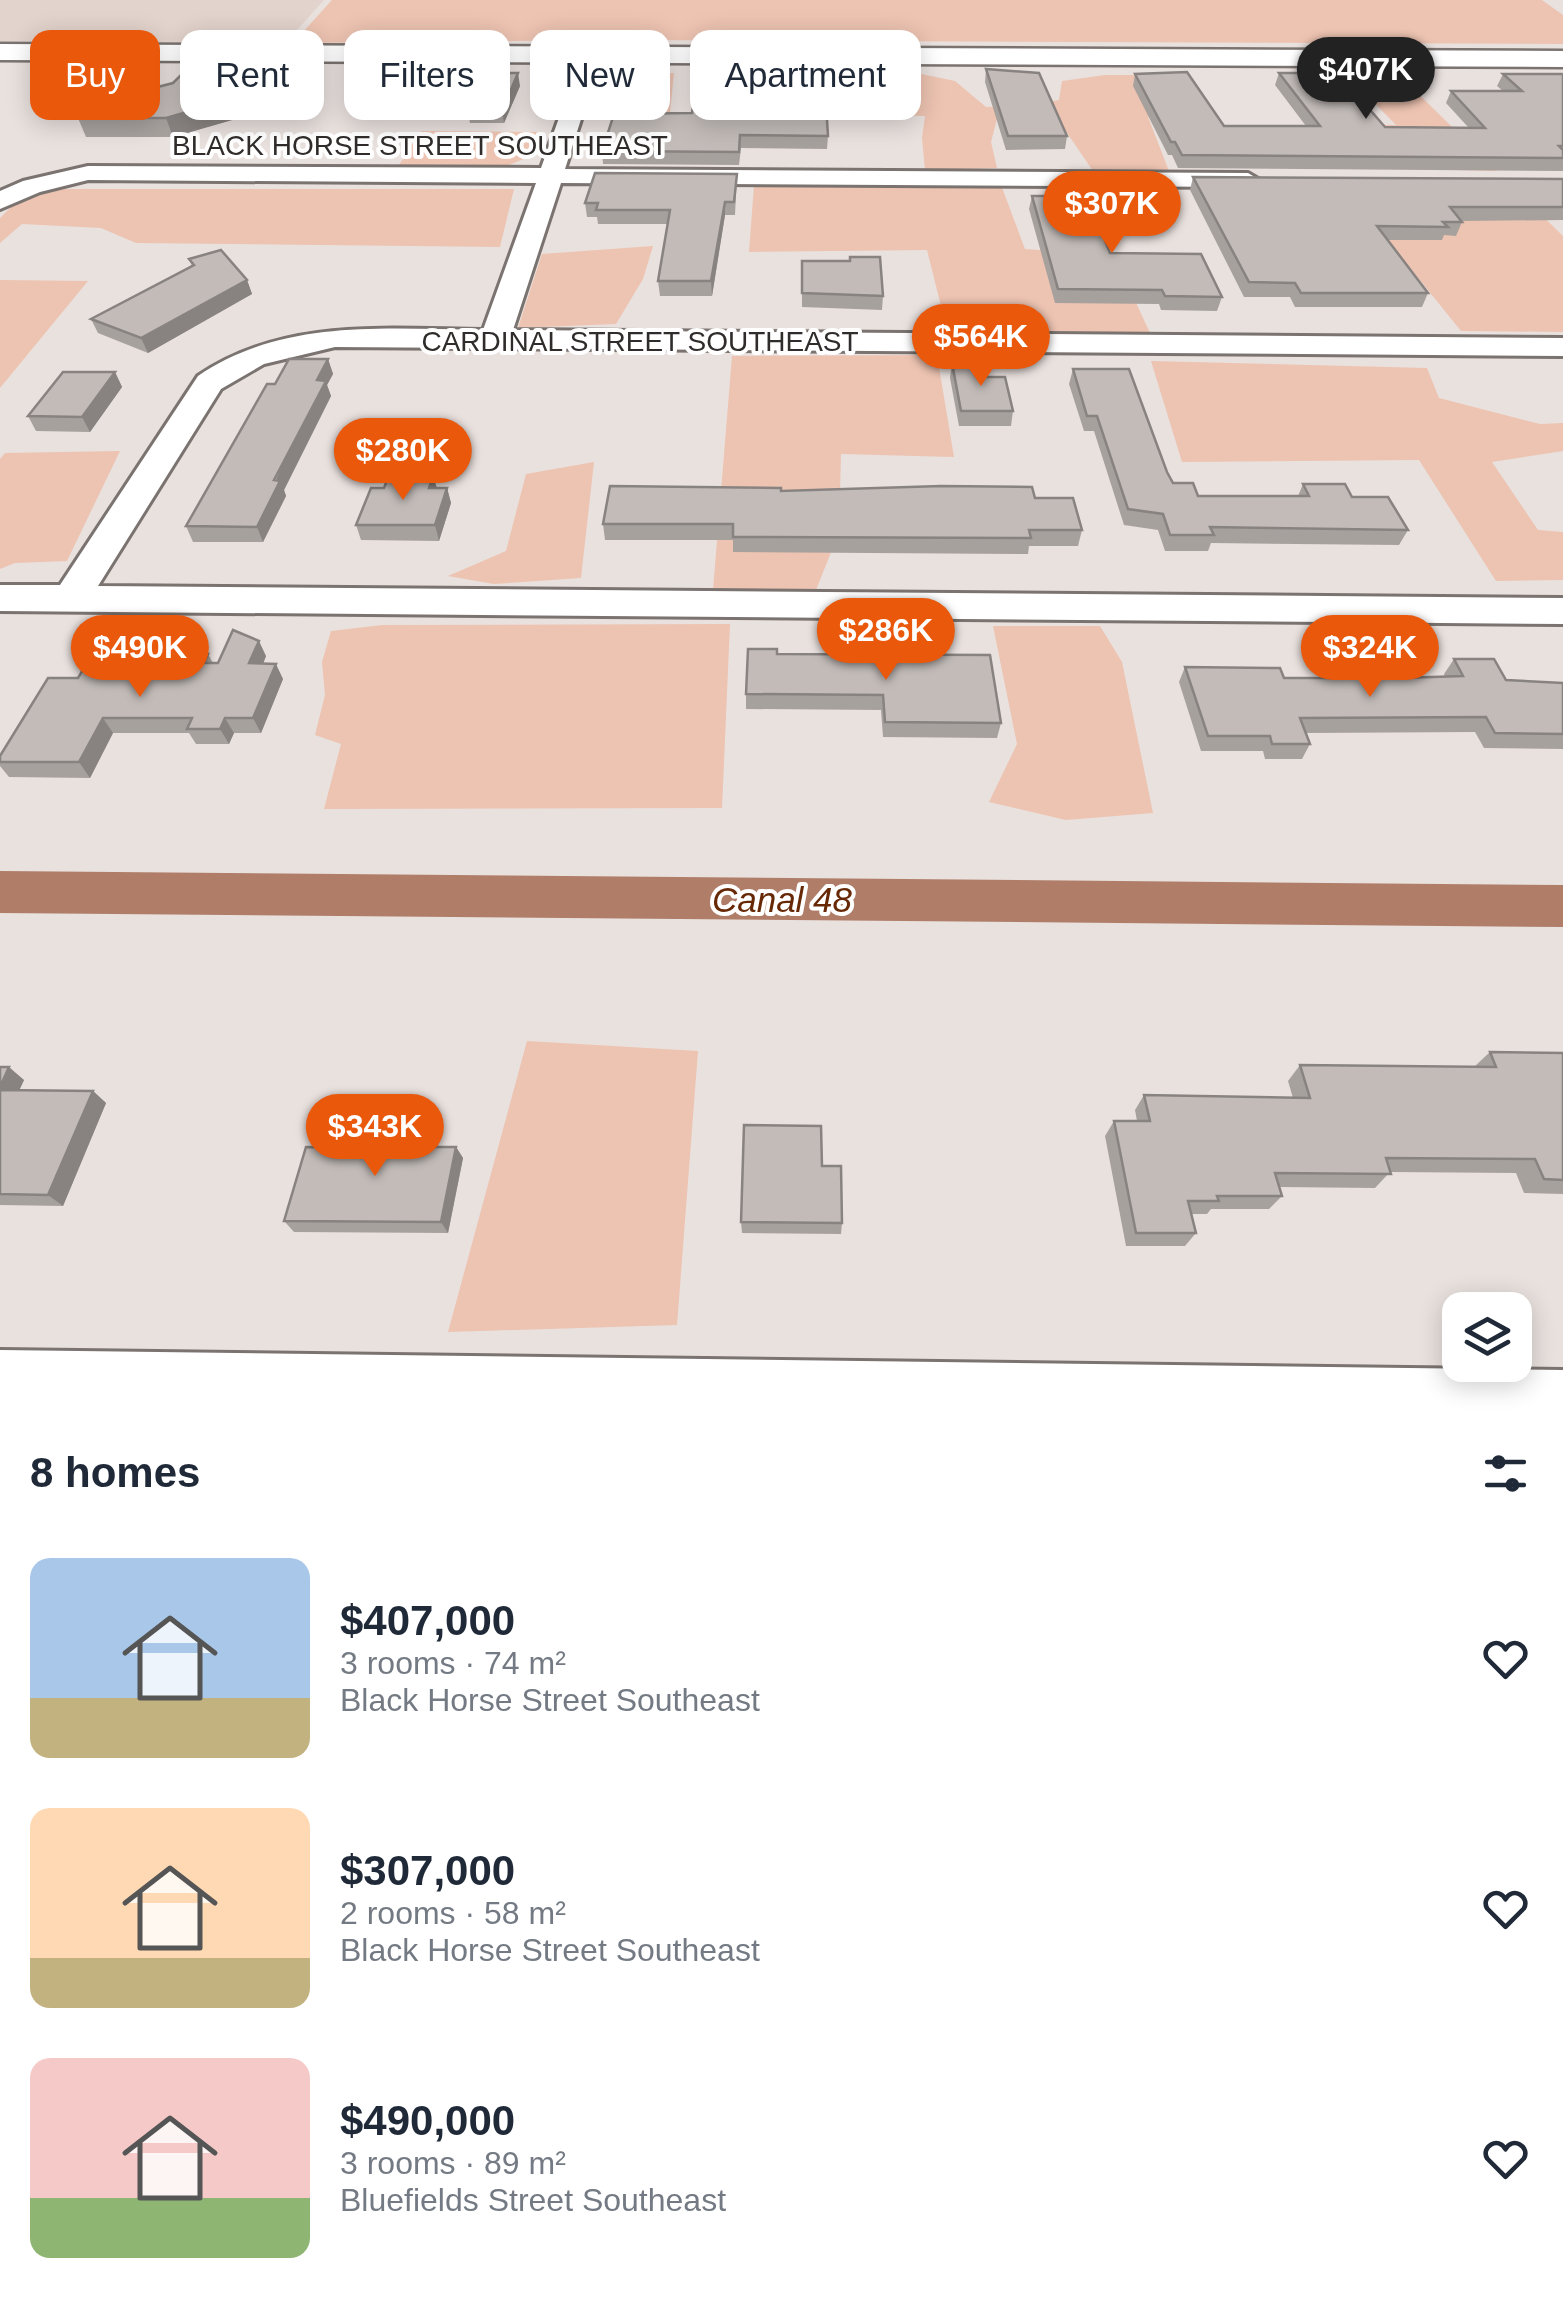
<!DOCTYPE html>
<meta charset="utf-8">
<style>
body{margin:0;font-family:Helvetica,sans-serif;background:#f6f6f7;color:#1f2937;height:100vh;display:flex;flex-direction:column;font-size:38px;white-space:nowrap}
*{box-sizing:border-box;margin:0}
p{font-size:32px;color:#747a83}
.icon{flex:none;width:55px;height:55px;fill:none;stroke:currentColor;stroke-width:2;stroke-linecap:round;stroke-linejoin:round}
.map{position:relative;height:1413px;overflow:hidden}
.panel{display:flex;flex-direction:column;background:#fff;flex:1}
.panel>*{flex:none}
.hud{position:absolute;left:30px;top:30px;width:1000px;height:90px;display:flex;gap:20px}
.controls{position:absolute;left:1442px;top:1292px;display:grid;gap:20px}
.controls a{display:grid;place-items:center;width:90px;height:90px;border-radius:20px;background:#fff;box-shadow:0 5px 25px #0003;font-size:50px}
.price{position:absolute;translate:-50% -85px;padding:0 22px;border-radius:35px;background:#ea580c;color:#fff;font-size:32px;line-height:65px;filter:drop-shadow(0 2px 5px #0008)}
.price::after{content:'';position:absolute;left:50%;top:60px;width:30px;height:22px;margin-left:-15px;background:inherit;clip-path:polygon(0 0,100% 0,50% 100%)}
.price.current{background:#222;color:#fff}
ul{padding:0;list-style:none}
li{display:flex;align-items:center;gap:30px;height:250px;padding:0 30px}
li span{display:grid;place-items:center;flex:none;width:280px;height:200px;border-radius:20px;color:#555}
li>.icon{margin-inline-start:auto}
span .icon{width:120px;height:120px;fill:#fffc;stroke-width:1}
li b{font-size:42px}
h2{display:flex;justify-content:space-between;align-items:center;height:120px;padding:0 30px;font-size:42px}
.pill{padding:0 35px;border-radius:20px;background:#fff;box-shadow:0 5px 25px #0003;font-size:35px;line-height:90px}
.pill.current{background:#ea580c;color:#fff}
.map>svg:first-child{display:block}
.built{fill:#e2d3cc}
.green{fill:#edc3b1}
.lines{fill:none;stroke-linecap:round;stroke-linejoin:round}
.canal{fill:#af7d68;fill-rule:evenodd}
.street-casing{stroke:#7a7370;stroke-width:6}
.secondary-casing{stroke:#7a7370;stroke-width:5}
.street{fill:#fff;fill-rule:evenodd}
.secondary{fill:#fff;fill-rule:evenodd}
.wall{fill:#a7a19e}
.shaded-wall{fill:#888381}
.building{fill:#c2bbb8;stroke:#888381;stroke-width:2.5}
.labels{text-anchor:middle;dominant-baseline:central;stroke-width:8;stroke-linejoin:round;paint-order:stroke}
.far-street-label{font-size:28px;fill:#2f2c2b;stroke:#fff}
.water-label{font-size:35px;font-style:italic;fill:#672805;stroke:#fff}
</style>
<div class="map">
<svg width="1563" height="1413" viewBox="0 0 1563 1413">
<rect width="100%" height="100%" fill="#e9e1de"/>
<path class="built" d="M0,0h324l-37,41 -103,1 -184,-1z"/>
<path class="green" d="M332,0h1210l21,15v29l-946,-4 -324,3z
M844,71h63l48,10 31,26 38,-1 35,-6 3,-19 43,-6h72l33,41 -62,1 21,54h-76l-34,-50 -62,-2 -6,23 6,26 -72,2 -3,-32 3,-22 -72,-2z
M1396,72l101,99 -132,-3 -41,-44 72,1 -45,-46z
M674,73l-4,39 -79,1 13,-39z
M421,131l123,1 -11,23 -26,11 -110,2z
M754,185h247l24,64 89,6 36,78 -203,-3 -20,-80 -178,2z
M57,189h457l-14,58 -364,-4 -35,-15 -79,-4 -22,19v-25l13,-13z
M1516,190l47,46v96l-102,-1 -113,-140z
M653,246l-10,33 -27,45 -98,4 24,-74z
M0,280l88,1 -88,107z
M937,355l17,102 -113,-3 -2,78 -23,58h-103l19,-234z
M1151,361l276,7 12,30 101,26 23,-1v28l-71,11 46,68 25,2v48l-67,1 -77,-121 -237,2z
M120,451l-53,110 -52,2 -15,6v-110l5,-6z
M594,462l-13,116 -87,6 -46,-8 58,-25 20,-77z
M730,624l-8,184 -398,1 17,-65 -26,-9 10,-40 -3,-33 9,-31 51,-6z
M993,626h107l22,36 31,151 -87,7 -77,-18 28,-58z
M527,1041l171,10 -21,274 -229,7z"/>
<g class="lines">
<path class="canal" d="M0,871l1563,14v42l-1563,-14z"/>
<g class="street-casing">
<path id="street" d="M593,45l10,6 -38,118 683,4 12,7 -12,7 -687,-4 -48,147 1050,8v18l-1228,-9 -71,17 -43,25 -123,197 1465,12v26l-1563,-13v-26h60l138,-209c85,-58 188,-47 285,-46l53,-147 -448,-3 -48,12 -40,17v-18l23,-10 65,-15 453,2 42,-117z
M0,1350l1563,20v43h-1563z"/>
</g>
<g class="secondary-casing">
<path id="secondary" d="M0,44l1563,7v16l-1563,-7z"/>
</g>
<use href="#street" class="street"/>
<use href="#secondary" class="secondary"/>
</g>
<path class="wall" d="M986,69l81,67 -2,13 -59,1 -21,-68z
M1279,73l106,54h83l-22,-24 5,-12h52l-6,-5 6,-12 60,1v96l-385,-3 -6,-13h-4l-35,-69 2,-12 89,52h82l-31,-41z
M520,86l-16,37h-34l-1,-6h-8l-2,-13z
M225,101l7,19 -59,17h-87l-8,-19z
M614,114l214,22 -1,13 -86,-1 -2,17 -136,-1 -1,-13z
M737,174l-2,41h-10l-13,81h-52l-2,-15 10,-57h-70l-1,-7h-10l-2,-14z
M1193,177l370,1v42l-102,1 1,1 -6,14 -12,-1 -2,5h-55l41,53 -6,14h-127l-5,-10h-46l-54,-107z
M1032,196l78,57 112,44 -5,14 -56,-1 -2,-6 -104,-1 -26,-94z
M189,259l58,21 5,14 -104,59 -50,-20 -7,-14 101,-53z
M802,261l81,35 -1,14 -80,-3z
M328,359l5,15 -6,11 4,11 -47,94 2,6 -23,46h-70l-7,-16 89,-142z
M952,363l35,14 26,34 -2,15h-52l-9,-48z
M1073,369l94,103 6,11 25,13h100l5,-12 49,13 56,33 -9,15 -188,-2 -3,8h-43l-7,-21 -34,-5 -30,-94h-10l-15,-47z
M115,372l7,15 -32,45 -54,-1 -8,-15z
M437,488h10l4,15 -12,38 -78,-1 -5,-15z
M781,491l254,7 47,32 -4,16h-49l-1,8 -295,-2v-12h-128l-2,-16z
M208,654l5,9 53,-7 -3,8 20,15 -22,54h-27l-5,11h-33l-7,-11h-76l-23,45 -81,-1 -9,-11v-10l78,-78 84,-9z
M777,654l224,69 -4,15 -114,-1 -2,-27 -135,-1v-15z
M1454,659l52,21 57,3v66l-79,-1 -9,-16 -169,1 4,11 -8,15h-37l-2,-8h-62l-22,-69 6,-15 99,11 161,-1 -1,-3z
M1490,1052l73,1v141l-39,-1 -8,-20 -126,-1 -15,16 -96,-1 3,9 -13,13h-58l-4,5h-15l4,19 -11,13h-59l-21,-110 9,-15h23l-2,-11 9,-15 149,3 -5,-17 12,-16 174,2z
M0,1067l24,13 -5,10 74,1 13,12 -43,103 -63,-1z
M425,1117l7,12 -3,18h27l7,11 -15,75 -154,-1 -10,-11 85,-73z
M822,1166l20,57 -1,11 -99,-1 -1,-11z"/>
<path class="shaded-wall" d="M518,73l2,13 -16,37 -2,-12z
M225,101l7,19 -59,17 -7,-19z
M725,202v13l-13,81 -1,-15z
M247,280l5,14 -104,59 -7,-15z
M328,359l5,15 -6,11 4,11 -47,94 2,6 -23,46 -6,-15 60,-147z
M115,372l7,15 -32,45 -8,-15z
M433,476l5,15 -9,-3z
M447,488l4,15 -12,38 -4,-16z
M259,641l7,15 -9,23 -8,-16z
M276,664l7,15 -22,54 -8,-15z
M103,718l10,15 -23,45 -11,-16z
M225,718l9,15 -5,11 -9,-15z
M9,1067l15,13 -10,22 -14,-11v-4z
M93,1091l13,12 -43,103 -15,-11z
M425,1117l7,12 -6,29 -7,-11z
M456,1147l7,11 -15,75 -7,-11z"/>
<path class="building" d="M986,69l53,4 28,63h-59z
M698,70h126l4,66 -88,-1 -1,17 -137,-1 12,-37 78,-1z
M1187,72l37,54h96l-41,-53h59l47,54 100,1 -34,-37h71l-19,-17h59l1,1v71h-4l4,4v8l-381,-3 -7,-13h-4l-36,-68z
M474,73h44l-16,38h-35l3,-7h-11z
M181,75l44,26 -59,17h-88l-2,-10 97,-25z
M595,173l142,1 -3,28h-9l-14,79h-53l12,-71h-74l2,-7h-13z
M1193,177l370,2v28h-113l12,15h-19l5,5 -71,-1 51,67h-127l-6,-10 -46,-1z
M1032,196h55l23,57 91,1 21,43 -57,-1 -3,-6 -104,-1z
M221,250l26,30 -106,58 -50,-19 103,-54 -5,-6z
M850,257h30l3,39 -81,-3v-32h48z
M289,359h39l-11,21 9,1 -52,99 6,1 -23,46 -71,-1 81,-142h8z
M952,363h32l3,14h18l8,34h-52z
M1073,369h56l38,103 6,11h20l5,13h111l-6,-12h42l7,13h36l20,33 -198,-3 4,8h-44l-7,-21 -35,-5 -31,-93h-10z
M63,372h52l-33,45 -54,-1z
M389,475l44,1 -4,12h18l-12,37h-79l15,-37h13z
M610,486l171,2v3l160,-5 91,1 3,11h38l9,32h-53l2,8 -298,-1v-13h-130z
M233,630l26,11 -10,22 27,1 -23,54h-28l-5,11h-33l5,-11h-89l-24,44h-79v-6l48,-78h30l6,-10 78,1 7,-15h39l-4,9h14z
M748,649h29v5l213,1 11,68 -116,-1 -2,-27 -137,-1z
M1454,659h40l12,21 57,3v51l-68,-1 -9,-16 -186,1 10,26h-38l-2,-8h-62l-23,-69 95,1 4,10h115l64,-2z
M1490,1052l73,1v127l-19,-1 -9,-20 -149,-1 5,16 -116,-1 7,23h-65l2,5h-31l8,32h-60l-22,-112h36l-6,-26 166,3 -10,-33 196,2z
M0,1067h9l-9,20z
M0,1090l93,1 -45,104 -48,-1z
M377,1117h48l-6,30h37l-15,75 -157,-1 22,-74 63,1z
M744,1125l77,1 1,40h19l1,57 -101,-1z"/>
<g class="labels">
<g class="far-street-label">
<text x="420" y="145">BLACK HORSE STREET SOUTHEAST</text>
<text x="640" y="341">CARDINAL STREET SOUTHEAST</text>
</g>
<g class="water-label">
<text x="782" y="899">Canal 48</text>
</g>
</g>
</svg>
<div class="controls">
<a><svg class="icon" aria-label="layers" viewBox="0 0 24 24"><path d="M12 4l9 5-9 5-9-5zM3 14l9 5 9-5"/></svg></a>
</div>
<b class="price current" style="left:1366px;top:122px">$407K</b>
<b class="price" style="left:1112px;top:256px">$307K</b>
<b class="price" style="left:981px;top:389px">$564K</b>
<b class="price" style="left:403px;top:503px">$280K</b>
<b class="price" style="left:886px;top:683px">$286K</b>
<b class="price" style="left:140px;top:700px">$490K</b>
<b class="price" style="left:1370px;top:700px">$324K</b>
<b class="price" style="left:375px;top:1179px">$343K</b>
<div class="hud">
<a class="pill current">Buy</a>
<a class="pill">Rent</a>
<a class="pill">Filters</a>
<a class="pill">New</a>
<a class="pill">Apartment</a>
</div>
</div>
<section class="panel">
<h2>8 homes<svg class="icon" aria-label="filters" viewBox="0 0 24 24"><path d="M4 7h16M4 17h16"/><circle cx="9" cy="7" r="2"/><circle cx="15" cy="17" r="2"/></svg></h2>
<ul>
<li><span style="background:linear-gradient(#a9c7e8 70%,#c2b280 0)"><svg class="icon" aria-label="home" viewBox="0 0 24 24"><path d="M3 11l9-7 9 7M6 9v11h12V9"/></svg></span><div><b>$407,000</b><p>3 rooms · 74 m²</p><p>Black Horse Street Southeast</p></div><svg class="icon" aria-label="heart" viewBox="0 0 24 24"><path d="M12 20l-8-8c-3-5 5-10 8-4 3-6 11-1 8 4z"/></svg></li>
<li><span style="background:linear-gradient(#ffd9b3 75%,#c2b280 0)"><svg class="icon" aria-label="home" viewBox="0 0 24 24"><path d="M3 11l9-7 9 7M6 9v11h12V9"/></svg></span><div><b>$307,000</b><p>2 rooms · 58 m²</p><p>Black Horse Street Southeast</p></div><svg class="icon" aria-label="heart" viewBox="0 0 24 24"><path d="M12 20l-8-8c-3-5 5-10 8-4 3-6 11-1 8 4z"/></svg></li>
<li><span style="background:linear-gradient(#f6c9c9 70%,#8fb573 0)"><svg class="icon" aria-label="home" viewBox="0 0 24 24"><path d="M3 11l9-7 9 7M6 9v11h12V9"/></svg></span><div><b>$490,000</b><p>3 rooms · 89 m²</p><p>Bluefields Street Southeast</p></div><svg class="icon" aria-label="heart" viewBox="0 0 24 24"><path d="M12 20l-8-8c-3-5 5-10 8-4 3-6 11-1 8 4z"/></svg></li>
</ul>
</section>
